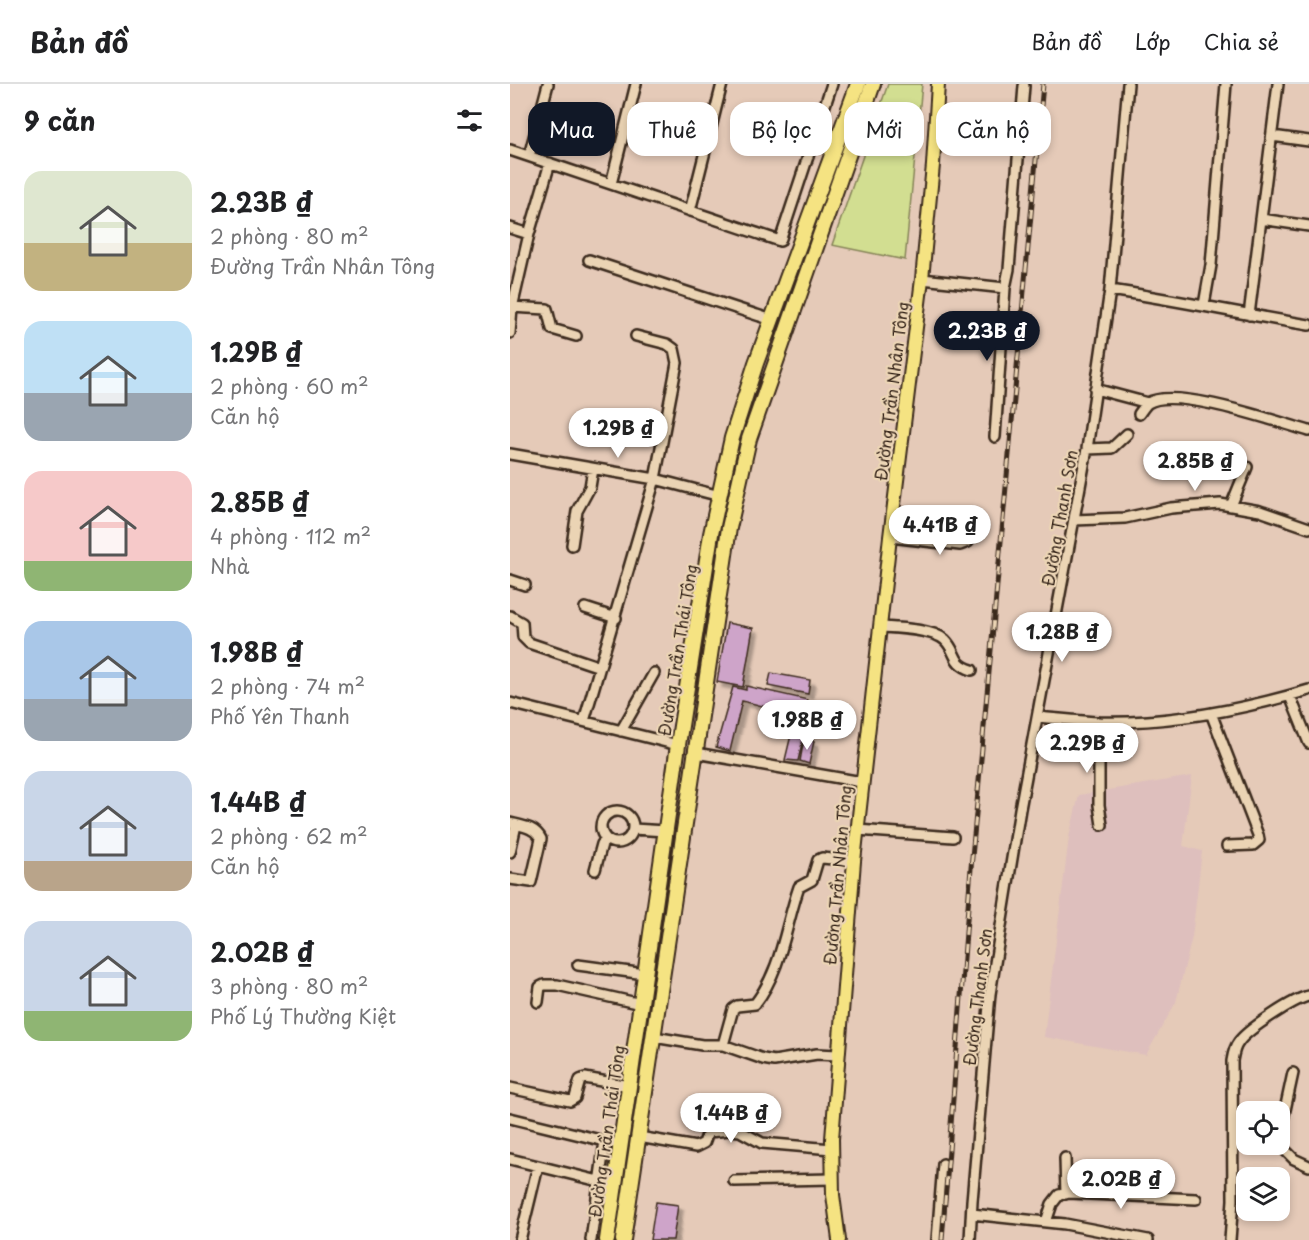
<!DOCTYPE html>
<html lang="vi">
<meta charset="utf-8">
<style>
body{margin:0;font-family:"Playpen Sans",sans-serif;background:#f2f2f2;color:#202124;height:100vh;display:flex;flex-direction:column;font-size:22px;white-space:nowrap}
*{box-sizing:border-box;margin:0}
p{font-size:20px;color:#757577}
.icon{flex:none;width:33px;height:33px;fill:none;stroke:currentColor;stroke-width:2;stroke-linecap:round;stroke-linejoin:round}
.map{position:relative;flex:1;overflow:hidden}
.panel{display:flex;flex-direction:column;background:#fff;width:510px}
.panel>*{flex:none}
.banner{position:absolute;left:18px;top:18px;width:570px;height:54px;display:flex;gap:12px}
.buttons{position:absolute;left:726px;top:1017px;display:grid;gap:12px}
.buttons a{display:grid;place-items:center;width:54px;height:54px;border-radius:12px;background:#fff;box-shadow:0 3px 9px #0003;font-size:30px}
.price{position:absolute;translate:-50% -51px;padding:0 14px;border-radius:21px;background:#fff;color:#222;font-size:20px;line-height:39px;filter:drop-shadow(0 2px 3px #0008)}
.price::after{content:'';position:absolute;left:50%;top:36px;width:18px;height:14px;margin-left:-9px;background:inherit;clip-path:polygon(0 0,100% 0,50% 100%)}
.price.on{background:#111827;color:#fff}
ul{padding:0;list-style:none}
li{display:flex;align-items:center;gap:18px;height:150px;padding:0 24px}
li span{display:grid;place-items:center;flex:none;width:168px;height:120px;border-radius:18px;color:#555}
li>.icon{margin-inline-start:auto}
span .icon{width:72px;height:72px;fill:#fffc;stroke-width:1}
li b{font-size:26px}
h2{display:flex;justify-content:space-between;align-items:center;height:72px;padding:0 24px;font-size:26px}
.pill{padding:0 21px;border-radius:18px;background:#fff;box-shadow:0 3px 9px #0003;font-size:21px;line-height:54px}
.pill.on{background:#111827;color:#fff}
header{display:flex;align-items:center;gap:36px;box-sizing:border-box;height:84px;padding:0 30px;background:#fff;border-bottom:2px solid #e0e0e0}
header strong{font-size:28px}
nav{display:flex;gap:33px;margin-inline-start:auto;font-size:21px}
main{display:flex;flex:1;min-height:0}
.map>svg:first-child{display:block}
.built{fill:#debfbd}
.green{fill:#d2de91;stroke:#868458;stroke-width:1.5}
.building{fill:#cea4c9;stroke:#3b2a1e;stroke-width:1.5;filter:url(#shadow)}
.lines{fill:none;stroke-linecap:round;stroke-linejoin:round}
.minor-casing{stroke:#3b2a1e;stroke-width:14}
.major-casing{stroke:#3b2a1e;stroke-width:16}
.highway-casing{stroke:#3b2a1e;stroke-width:18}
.minor{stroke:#ebd4b4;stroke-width:9}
.major{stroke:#f5e382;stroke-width:12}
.highway{stroke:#f5e382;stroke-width:14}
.rail-casing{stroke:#3b2a1e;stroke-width:5}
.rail{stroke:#ebd4b4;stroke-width:3;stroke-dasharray:9;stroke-linecap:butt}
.labels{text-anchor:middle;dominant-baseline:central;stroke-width:4.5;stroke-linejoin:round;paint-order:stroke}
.street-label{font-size:16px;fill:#3b2a1e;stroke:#ebd4b4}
</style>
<header>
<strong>Bản đồ</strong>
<nav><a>Bản đồ</a><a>Lớp</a><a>Chia sẻ</a></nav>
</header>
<main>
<section class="panel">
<h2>9 căn<svg class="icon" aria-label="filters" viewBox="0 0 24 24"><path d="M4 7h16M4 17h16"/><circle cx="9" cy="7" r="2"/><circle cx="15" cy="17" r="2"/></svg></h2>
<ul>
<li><span style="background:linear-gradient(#dfe7d0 60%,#c2b280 0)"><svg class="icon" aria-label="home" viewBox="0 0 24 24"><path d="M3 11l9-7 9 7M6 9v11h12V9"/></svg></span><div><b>2.23B ₫</b><p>2 phòng · 80 m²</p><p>Đường Trần Nhân Tông</p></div></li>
<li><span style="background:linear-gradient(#bfe0f5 60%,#9aa5b1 0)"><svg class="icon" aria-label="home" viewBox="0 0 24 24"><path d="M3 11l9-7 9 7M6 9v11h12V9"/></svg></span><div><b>1.29B ₫</b><p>2 phòng · 60 m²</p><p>Căn hộ</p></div></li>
<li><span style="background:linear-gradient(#f6c9c9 75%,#8fb573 0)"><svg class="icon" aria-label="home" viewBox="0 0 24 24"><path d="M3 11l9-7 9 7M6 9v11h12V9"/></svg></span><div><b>2.85B ₫</b><p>4 phòng · 112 m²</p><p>Nhà</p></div></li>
<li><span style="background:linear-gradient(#a9c7e8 65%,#9aa5b1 0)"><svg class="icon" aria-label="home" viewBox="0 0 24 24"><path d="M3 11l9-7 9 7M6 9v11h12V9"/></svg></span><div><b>1.98B ₫</b><p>2 phòng · 74 m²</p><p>Phố Yên Thanh</p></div></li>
<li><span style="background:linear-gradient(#c9d6e8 75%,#b9a48a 0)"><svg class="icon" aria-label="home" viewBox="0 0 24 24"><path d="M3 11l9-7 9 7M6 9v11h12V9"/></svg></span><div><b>1.44B ₫</b><p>2 phòng · 62 m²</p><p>Căn hộ</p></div></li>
<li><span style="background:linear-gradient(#c9d6e8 75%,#8fb573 0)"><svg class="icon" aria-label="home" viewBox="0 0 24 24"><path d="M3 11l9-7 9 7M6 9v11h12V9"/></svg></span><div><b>2.02B ₫</b><p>3 phòng · 80 m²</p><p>Phố Lý Thường Kiệt</p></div></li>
</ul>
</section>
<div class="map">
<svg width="799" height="1156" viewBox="0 0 799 1156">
<defs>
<filter id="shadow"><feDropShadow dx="5" dy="5" stdDeviation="1.5" flood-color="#0004"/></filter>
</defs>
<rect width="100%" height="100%" fill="#e5cab8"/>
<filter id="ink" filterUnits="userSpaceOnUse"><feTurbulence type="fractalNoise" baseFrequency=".0167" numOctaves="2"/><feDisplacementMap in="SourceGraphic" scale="12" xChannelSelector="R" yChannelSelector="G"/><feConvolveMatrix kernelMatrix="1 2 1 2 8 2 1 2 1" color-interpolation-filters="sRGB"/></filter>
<g filter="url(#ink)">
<path class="built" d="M682,692l-9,70 19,5 -10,86 -16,65 -30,53 -102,-18 25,-200 10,-42z"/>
<path class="green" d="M378,0h34l-17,176 -73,-15z"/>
<path class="building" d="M217,539l26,5 -10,59 -26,-5z
M261,589l39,7 -2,14 -40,-8z
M236,602l62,14 -4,16 4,1 -10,44 -13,-1 11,-46 -54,-13 -12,50 -14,-4 17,-60 13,3z
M294,655l10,2 -5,23 -9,-3z
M146,1118l22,3 -5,35h-23z"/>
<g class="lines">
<g class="minor-casing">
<path id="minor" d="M762,52l37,5
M0,66l270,91 52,-157
M19,72l19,-72
M101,100l25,-100
M180,127l32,-127
M751,135l48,7
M0,144l19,6 -17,74 -2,25
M19,150l21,-71
M79,176l183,60
M412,195l83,9 4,-19 15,-183
M600,206c67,10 132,24 199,35
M694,221l7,-40 15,-181
M0,223l37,2 5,20 24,7
M739,231l29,-231
M585,305l53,14
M629,330c3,-4 6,-9 9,-11 26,-17 130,19 161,28
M485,353l10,-149
M577,365l25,-1 15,-14
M0,370l145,25 65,17
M721,422l16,-39
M564,436l51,-2 46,-10 49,-4 40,7 49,17
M380,453l70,8 8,-3 3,-7
M62,461l5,-34 13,-24 3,-18
M0,496l15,5
M75,524l31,10
M0,532l12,7 1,14 6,6 71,24
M371,543c16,1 52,2 64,13 13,13 6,23 27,30
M780,612l19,47
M0,619l168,42
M701,629l47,122 1,5 -6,5 -26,1
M528,633c20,2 40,4 60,5 72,2 143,-12 211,-32
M74,637l71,-242 22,-116 -3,-14 -7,-5 -31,-8
M589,638v83l3,20
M111,647l33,-58
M186,669l166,29
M91 743a16 16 0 1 1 32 0a16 16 0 1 1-32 0Z
M0,739c12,3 25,4 31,16l-10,43 -21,-3
M123,745l33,2
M347,746l96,7
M0,768l6,-27
M85,786l7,-26 5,-4
M68,881l67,9
M28,918l2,-15 4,-2h13l84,19
M144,953l48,8h21l40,14 11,2 43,-7 21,1
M213,961l10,-36 4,-3 18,-2c27,-35 30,-77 44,-117l13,-7 6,-20 4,-2 32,3
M0,1004l60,13 5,-3 5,-18 5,-2 44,8
M0,1034l111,27
M770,1049l13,-60
M129,1053l57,10 8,-4 4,-11 22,-2 10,1 22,12 70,6
M769,1060l15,15 15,7
M555,1074l1,36
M0,1075l105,26
M224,1097l99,-2
M462,1130l93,10 83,16
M536,1138l6,-18 7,-9 10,-2 127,6
M10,1156l18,-74
M81,1156l14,-99
M427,1156l6,-76
M460,1156l2,-39 18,-207 30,-185 67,-360 23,-159 18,-206
M720,1156l3,-40 -1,-139c1,-6 2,-13 6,-18 7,-12 57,-45 71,-47"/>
</g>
<g class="major-casing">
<path id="major" d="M329,1156l-6,-45 -1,-56 22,-278 36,-324 32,-258 11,-114 5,-81"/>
</g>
<g class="highway-casing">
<path id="highway" d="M97,1156l71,-495 33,-211 21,-96 24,-75 102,-279
M113,1156l106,-712 20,-89 124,-355"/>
</g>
<use href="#minor" class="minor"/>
<use href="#major" class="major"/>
<use href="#highway" class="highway"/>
<g class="rail-casing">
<path id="rail" d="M432,1156l29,-372 72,-784"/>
</g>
<use href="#rail" class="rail"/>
</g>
</g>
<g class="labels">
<g class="street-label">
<text transform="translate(381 307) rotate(-83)">Đường Trần Nhân Tông</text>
<text transform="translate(549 434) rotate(-80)">Đường Thanh Sơn</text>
<text transform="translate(167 566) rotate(-81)">Đường Trần Thái Tông</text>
<text transform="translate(327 791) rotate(-85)">Đường Trần Nhân Tông</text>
<text transform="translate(467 913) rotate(-83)">Đường Thanh Sơn</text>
<text transform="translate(96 1047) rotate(-82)">Đường Trần Thái Tông</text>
</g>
</g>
</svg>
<div class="buttons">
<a><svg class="icon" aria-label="locate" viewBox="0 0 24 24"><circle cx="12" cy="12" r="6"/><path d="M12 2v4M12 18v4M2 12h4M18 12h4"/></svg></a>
<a><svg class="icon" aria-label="layers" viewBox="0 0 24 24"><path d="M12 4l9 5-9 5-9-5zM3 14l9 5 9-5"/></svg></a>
</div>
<b class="price on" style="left:477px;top:278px">2.23B ₫</b>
<b class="price" style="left:108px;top:375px">1.29B ₫</b>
<b class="price" style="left:685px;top:408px">2.85B ₫</b>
<b class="price" style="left:430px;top:472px">4.41B ₫</b>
<b class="price" style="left:552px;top:579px">1.28B ₫</b>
<b class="price" style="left:297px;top:667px">1.98B ₫</b>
<b class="price" style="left:577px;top:690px">2.29B ₫</b>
<b class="price" style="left:221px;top:1060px">1.44B ₫</b>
<b class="price" style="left:611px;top:1126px">2.02B ₫</b>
<div class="banner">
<a class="pill on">Mua</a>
<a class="pill">Thuê</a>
<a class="pill">Bộ lọc</a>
<a class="pill">Mới</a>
<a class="pill">Căn hộ</a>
</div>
</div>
</main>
